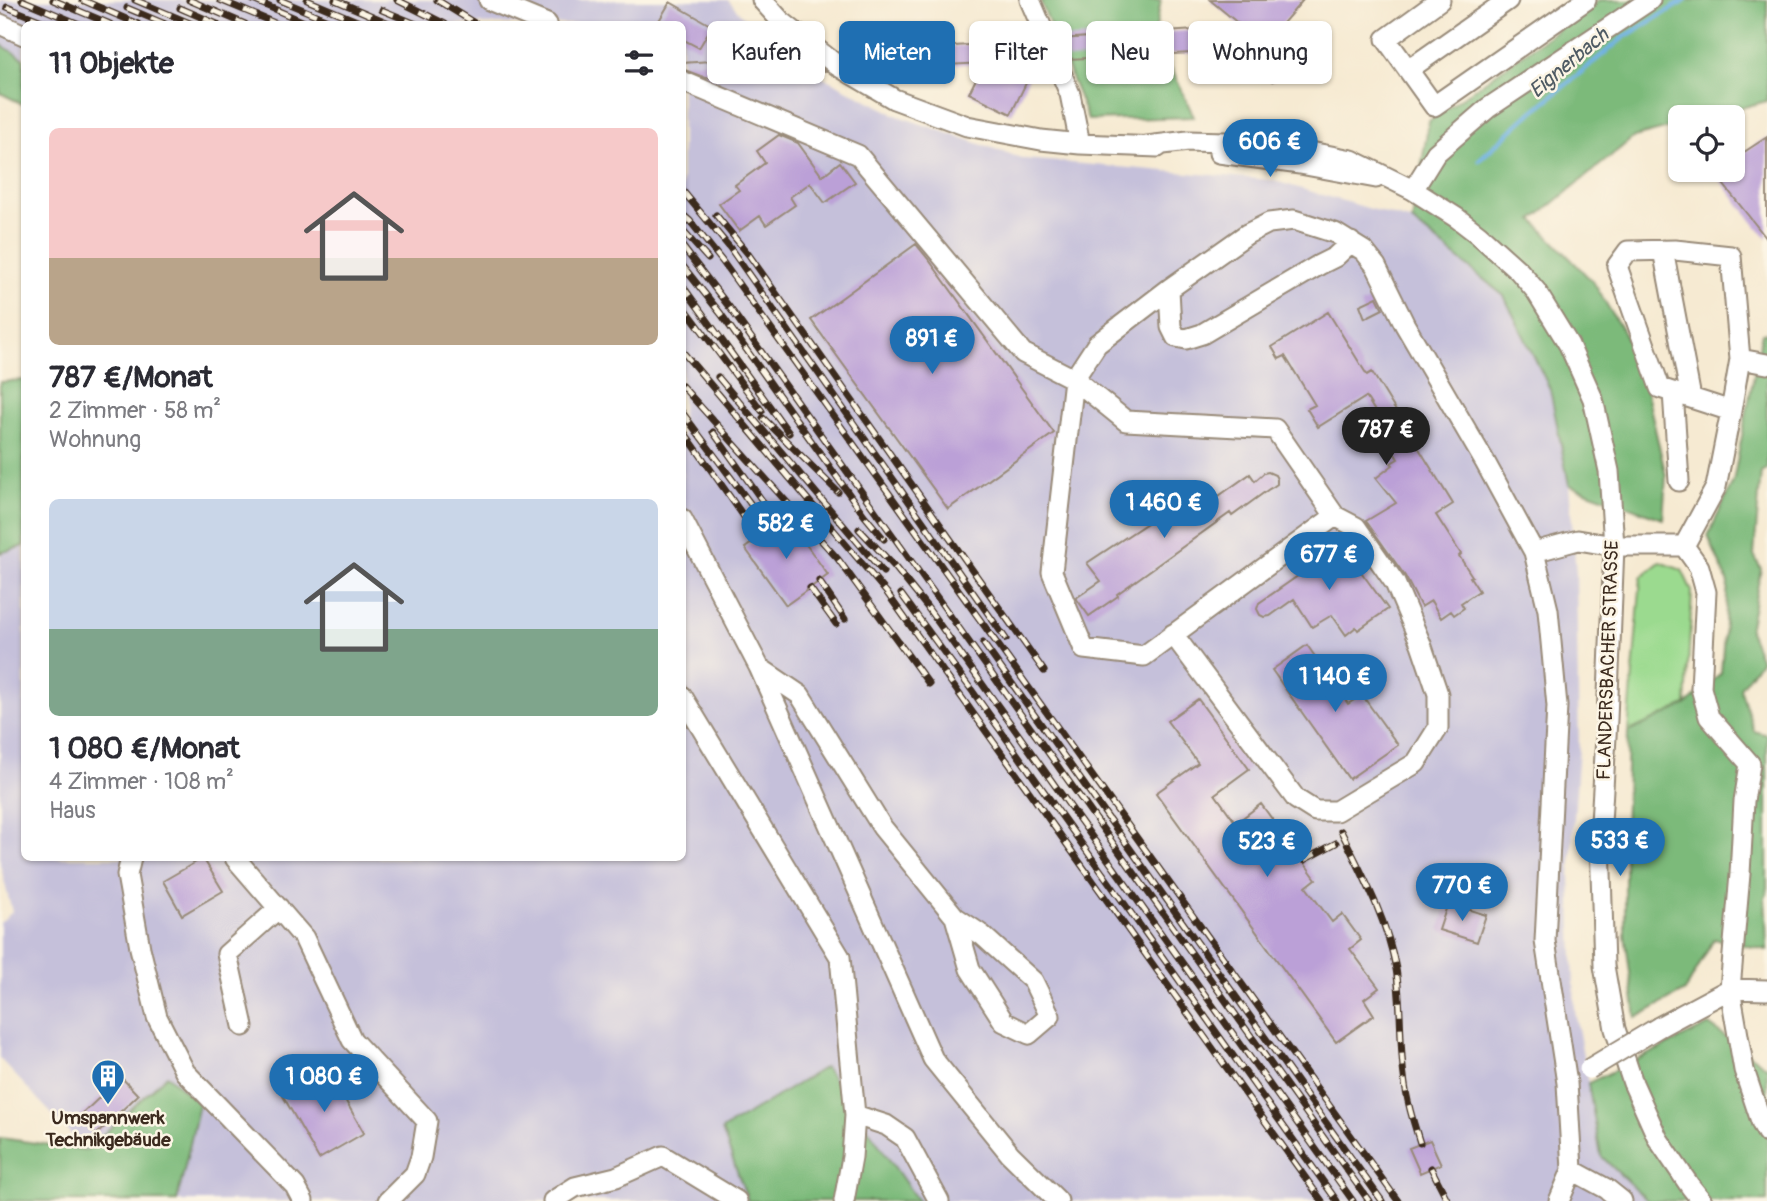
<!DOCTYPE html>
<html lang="de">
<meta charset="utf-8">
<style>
body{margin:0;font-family:Pangolin,sans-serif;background:#f2f2f3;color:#2b2b33;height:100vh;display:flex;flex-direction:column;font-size:26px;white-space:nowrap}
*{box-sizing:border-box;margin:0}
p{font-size:23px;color:#7c7c81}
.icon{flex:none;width:38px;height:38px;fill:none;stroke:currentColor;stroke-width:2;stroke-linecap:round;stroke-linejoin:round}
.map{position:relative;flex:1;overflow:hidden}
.sheet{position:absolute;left:21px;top:21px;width:665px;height:840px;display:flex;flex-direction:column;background:#fff;border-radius:10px;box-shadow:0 2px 5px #0004}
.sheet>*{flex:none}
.banner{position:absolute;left:707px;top:21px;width:665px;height:63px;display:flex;gap:14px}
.fabs{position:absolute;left:1668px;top:105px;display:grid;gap:14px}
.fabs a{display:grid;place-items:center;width:77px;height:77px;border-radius:10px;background:#fff;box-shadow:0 2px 5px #0004;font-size:35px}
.price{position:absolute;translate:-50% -60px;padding:0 16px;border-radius:24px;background:#1f6fb2;color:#fff;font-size:23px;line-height:46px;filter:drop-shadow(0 2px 4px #0008)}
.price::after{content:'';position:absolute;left:50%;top:42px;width:21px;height:16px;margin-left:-10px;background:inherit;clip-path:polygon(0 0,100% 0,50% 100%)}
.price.on{background:#222;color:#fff}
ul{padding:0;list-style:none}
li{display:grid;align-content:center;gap:14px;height:371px;padding:0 28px}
li span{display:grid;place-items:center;height:217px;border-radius:10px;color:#555}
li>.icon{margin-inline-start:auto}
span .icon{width:126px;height:126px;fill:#fffc;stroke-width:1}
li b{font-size:30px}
h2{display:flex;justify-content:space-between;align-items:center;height:84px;padding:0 28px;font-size:30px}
.tag{padding:0 24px;border-radius:10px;background:#fff;box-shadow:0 2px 5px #0004;font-size:24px;line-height:63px}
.tag.on{background:#1f6fb2;color:#fff}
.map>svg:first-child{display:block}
.industrial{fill:#c5c0da}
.green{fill:#9bda8f;stroke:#6b8256;stroke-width:2}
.forest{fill:#7cba7a;stroke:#5c724c;stroke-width:2}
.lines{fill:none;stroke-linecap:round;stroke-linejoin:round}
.stream{stroke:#70b2e4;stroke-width:4.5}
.building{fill:#bba0d7}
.minor-casing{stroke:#988a78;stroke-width:23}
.minor{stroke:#fff;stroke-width:19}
.rail-casing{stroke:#3b2a1e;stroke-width:7}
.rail{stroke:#fcf5e5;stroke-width:4.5;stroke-dasharray:13;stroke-linecap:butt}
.minor-bridge-casing{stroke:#988a78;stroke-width:23;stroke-linecap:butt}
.minor-bridge{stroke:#fff;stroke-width:19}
.labels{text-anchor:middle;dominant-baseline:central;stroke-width:5;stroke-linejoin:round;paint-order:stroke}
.street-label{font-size:19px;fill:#3b2a1e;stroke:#fcf5e5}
.poi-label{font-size:19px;font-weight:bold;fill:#3b2a1e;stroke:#fcf5e5}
.water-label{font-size:21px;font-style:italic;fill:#4e5a63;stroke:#fcf5e5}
</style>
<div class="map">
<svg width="1767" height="1201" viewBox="0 0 1767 1201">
<rect width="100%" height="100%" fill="#fcf5e5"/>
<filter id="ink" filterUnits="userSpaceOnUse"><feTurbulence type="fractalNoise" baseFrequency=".0143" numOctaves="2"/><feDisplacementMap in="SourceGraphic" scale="14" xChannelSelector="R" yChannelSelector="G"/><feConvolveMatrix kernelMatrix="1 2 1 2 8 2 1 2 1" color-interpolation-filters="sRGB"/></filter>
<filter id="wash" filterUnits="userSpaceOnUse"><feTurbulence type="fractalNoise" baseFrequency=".00686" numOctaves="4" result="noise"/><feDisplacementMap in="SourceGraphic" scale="28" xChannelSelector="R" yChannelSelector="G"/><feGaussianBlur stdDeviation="1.57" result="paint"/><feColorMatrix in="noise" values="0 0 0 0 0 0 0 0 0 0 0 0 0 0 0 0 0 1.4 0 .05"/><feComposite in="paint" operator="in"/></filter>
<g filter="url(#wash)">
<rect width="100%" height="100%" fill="#f6ead2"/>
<path class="industrial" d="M0,0h728l47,52 123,64 126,43 247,21 141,41 92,75 46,93 19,96 7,88 3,175 -9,128 5,135 26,145 47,45h-1648v-63l86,12 -86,-91v-136l12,-11 -12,-48v-311l24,-7v312h658v-834h-658v35l-24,-15z"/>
<path class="green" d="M1660,562l22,8 10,21 -6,114 -58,27 13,-155z"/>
<path class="forest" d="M1040,0h121l-6,33 39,84 -106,3z
M1599,0h168v101l-60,16h-27v8l-46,12 -101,83 61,63 45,76 27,117 -3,43 -94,-34 -19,-96 -46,-93 -92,-75 17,-100z
M0,44l24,15v46l-24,-12z
M1767,332v137l-6,3 -7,83 7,14 -12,62 12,29 -21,28 14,43 13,4v159l-2,3 2,53 -53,-11 -29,52 -49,27 -11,-83v-98l3,-105 58,-27 35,-32 7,-90 -20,-47 25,-54 29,-149z
M24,380v166l-24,7v-171z
M1709,1025l58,42v134h-119l-47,-45 -13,-73z
M825,1067l93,134h-170l-26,-71z
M167,1075l32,29 -22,97h-177v-63l87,12z"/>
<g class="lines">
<path class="stream" d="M1479,160l45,-41 100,-82 62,-37"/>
</g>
<g id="blocks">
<path class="building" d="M1210,0h93l-26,30 23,18 -27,33 -39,-30 -166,8 -8,-20 136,-9 49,-1z
M670,2l42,24 -13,22 -17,-9v-15h-25z
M1034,41l8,19 -43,2 30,15 -18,37 -42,-21 15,-30 -117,6 -26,-16z
M804,55l21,16 -119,7 -24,-9v-6z
M779,135l19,8 24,33 18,-14 15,20 -30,21 -15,-20 -20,14 5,8 -29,20 -6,-9 -21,15 -20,-27 20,-14 -4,-5 30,-22 -8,-12z
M1767,137v102l-55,-69h20v-10z
M916,244l13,16 125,173 -106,76 -137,-189z
M1377,297l6,12 -18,9 -5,-13z
M1328,312l39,63 5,-3 81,132 -17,11 25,39 -2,2 13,20 -2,1 9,14 -18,12 3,5 -10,7 -3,-4 -10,7 -10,-17 -10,6 -16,-31 -39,-55 30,-18 -20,-25 17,-13 -2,-2 7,-4 -10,-16 5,-3 -27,-43 -48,30 -11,-18 8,-4 -30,-49 -6,3 -7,-12z
M1268,472l7,3 2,4v5l-4,3 -4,2 -37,27 -2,-3 -113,81 1,2 -29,20 -13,-18 25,-17 -14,-18 101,-67 11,14 51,-36 5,7 9,-8z
M787,518l41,57 -42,30 -41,-57z
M1338,540l50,69 -30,21 -2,-3 -10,8 -14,-20 -20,12 -18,-28 -24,17 -6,1 -4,-2 -3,-6 2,-6 43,-30 -4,-5z
M1307,645l41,59 14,-9 36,50 -49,34 -77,-109z
M1198,699l51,70 -34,25 21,29 25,-19 55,75 -10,8 26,35 10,-8 19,26 -11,9 29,39 -15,11 10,16 -38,27 -180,-249 42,-30 -31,-42z
M203,858l20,33 -41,24 -19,-34z
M1448,903l38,12 -9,27 -38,-12z
M328,1070l36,63 -45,26 -36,-63z
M121,1077l17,18 -42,40 -17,-18z
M1430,1140l11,24 -21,9 -11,-25z"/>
</g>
</g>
<g filter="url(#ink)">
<use href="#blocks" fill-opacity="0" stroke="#988a78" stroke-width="2"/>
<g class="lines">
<g class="minor-casing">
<path id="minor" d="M489,0l58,24
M762,0l19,21 57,45 56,33 73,27 74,14 39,4 78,3
M1030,0l40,94 10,50
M1440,0l-54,39 48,67 152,-106
M0,24l24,11
M1408,70l100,-70
M682,81l176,74 165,198 51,26 52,42 149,8 60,87 -191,140 -60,-7 -32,-77 22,-193 23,-35 72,-55 78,-55 22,-11 25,-3 41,13 29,18 12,15 29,59 80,137 49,90 14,58 9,96 -12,235 22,142 5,87 -13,31
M1147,146l41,-5 75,2 89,17 61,30 44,28 22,17 40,36 17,20 33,54 24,54 16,72 5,75 -7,173 -7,122 4,125 11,63 18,54 25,56 32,47 12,15
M1219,153l81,11 76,14
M1413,190l23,-37 52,-45 162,-108
M1663,250l28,148
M1169,289l2,38 5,10 10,2 16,-5 117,-69 16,-8 16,-15
M1740,359l27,5
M1673,392l6,89
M682,519l77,148 174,392 77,95 48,47
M1684,546l32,-59 15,-76 9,-52 -9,-103 -56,-6 -47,1 -11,15 43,122 71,23
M1534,552l44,-12 36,6h70l15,21 7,25 -5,96 8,29 41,47
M1173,634l123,165 19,12h21l80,-48 22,-35v-34l-17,-50 -26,-61 -39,-56 -21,-11
M760,668l40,27 82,132 73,90 27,18 51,46 17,35 -21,18 -25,-12 -34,-53 -15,-52
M682,696l158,261 15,158 -3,42 -8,44
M1750,764l-6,37 -4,73 -10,115 14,81 18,54 5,9
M131,858l-4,17 13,73 17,69 28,55 110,114 8,15
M235,858l69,80 48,102 75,81 -6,36 -6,17 -27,27
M243,1026l-16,-72 52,-46
M1659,1027l71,-38 37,1
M855,1115l31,10 19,13 34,63
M1572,1170l35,19 15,12
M553,1201l22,-14 41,-10 47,-21 74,45"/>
</g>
<use href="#minor" class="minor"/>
<g class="rail-casing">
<path id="rail" d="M22,0l57,24
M53,0l57,24
M82,0l56,24
M135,0l57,24
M189,0l56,24
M220,0l57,24
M253,0l56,24
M280,0l57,24
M307,0l57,24
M335,0l56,24
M397,0l48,24
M437,0l39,24
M7,7l42,17
M127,8l38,16
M180,8l37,16
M382,10l34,14
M682,190l48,58 276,391
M682,214l8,7 32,40 676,940
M716,215l33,40 295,416
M682,230l26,29
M682,246l48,62 639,893
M682,265l39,49 143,201 20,24
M682,285l107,148
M682,304l80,107
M682,351l205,242 435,608
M718,377l165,195
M682,386l156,173 91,125
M682,412l88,118
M763,418l75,74
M682,429l77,109
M713,432l66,92
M859,529l35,37 33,41 426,594
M819,581l26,38
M810,588l26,36
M901,594l72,98 364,509
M983,643l399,558
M1341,831c22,44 46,89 55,138 6,36 3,71 8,107 2,23 9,45 16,67
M1304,860l32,-17
M1431,1168l17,33"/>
</g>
<use href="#rail" class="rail"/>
<g class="minor-bridge-casing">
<path id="minor-bridge" d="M1589,1069l70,-42"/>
</g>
<use href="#minor-bridge" class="minor-bridge"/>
</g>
</g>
<defs>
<g id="building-pin" transform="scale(1.75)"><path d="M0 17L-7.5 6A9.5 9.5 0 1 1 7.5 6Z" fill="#1f6fb2" stroke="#fcf5e5"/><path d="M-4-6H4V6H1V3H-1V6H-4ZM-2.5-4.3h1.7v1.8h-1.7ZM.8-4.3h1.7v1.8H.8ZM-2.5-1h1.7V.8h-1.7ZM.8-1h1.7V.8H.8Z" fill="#fff"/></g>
</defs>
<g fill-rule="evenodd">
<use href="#building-pin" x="108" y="1076"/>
</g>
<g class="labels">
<g class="street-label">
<text transform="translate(1608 660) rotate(-88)">FLANDERSBACHER STRASSE</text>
</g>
<g class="poi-label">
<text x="108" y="1118">Umspannwerk<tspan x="108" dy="22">Technikgebäude</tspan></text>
</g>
<g class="water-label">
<text transform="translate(1569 63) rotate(-40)">Eignerbach</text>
</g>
</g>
</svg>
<div class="fabs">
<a><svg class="icon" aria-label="locate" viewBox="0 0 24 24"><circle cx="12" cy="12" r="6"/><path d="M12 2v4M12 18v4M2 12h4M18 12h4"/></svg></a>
</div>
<b class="price" style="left:1270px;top:179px">606 €</b>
<b class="price" style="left:932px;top:376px">891 €</b>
<b class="price on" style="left:1386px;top:467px">787 €</b>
<b class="price" style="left:1164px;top:540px">1 460 €</b>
<b class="price" style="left:786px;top:561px">582 €</b>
<b class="price" style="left:1329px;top:592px">677 €</b>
<b class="price" style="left:1335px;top:714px">1 140 €</b>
<b class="price" style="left:1620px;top:878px">533 €</b>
<b class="price" style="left:1267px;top:879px">523 €</b>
<b class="price" style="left:1462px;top:923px">770 €</b>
<b class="price" style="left:324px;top:1114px">1 080 €</b>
<div class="banner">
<a class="tag">Kaufen</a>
<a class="tag on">Mieten</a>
<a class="tag">Filter</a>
<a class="tag">Neu</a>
<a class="tag">Wohnung</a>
</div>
<section class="sheet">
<h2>11 Objekte<svg class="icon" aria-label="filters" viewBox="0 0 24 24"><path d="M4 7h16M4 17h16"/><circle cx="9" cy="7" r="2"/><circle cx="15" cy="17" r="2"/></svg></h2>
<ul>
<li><span style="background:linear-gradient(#f6c9c9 60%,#b9a48a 0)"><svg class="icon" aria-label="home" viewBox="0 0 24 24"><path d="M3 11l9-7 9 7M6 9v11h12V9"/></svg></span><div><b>787 €/Monat</b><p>2 Zimmer · 58 m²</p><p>Wohnung</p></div></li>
<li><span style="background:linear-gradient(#c9d6e8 60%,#7fa58c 0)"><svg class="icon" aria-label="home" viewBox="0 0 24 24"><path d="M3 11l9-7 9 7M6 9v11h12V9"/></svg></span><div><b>1 080 €/Monat</b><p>4 Zimmer · 108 m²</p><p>Haus</p></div></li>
</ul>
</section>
</div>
